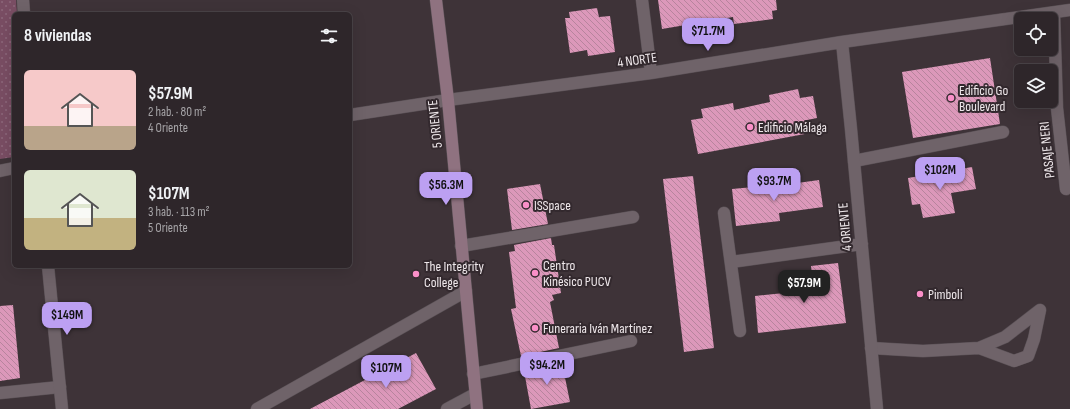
<!DOCTYPE html>
<html lang="es">
<meta charset="utf-8">
<style>
body{margin:0;font-family:"Sofia Sans Condensed",sans-serif;background:#362e32;color:#f1f3f6;height:100vh;display:flex;flex-direction:column;font-size:15px;white-space:nowrap}
*{box-sizing:border-box;margin:0}
p{font-size:13px;color:#a7a5a8}
.icon{flex:none;width:22px;height:22px;fill:none;stroke:currentColor;stroke-width:2;stroke-linecap:round;stroke-linejoin:round}
.map{position:relative;flex:1;overflow:hidden}
.panel{position:absolute;left:12px;top:12px;width:340px;height:256px;display:flex;flex-direction:column;background:#2e262a;border-radius:6px;box-shadow:0 4px 16px #0002,0 0 0 1px #494347}
.panel>*{flex:none}
.fabs{position:absolute;left:1014px;top:12px;display:grid;gap:8px}
.fabs a{display:grid;place-items:center;width:44px;height:44px;border-radius:6px;background:#2e262a;box-shadow:0 4px 16px #0002,0 0 0 1px #494347;font-size:20px}
.price{position:absolute;translate:-50% -34px;padding:0 9px;border-radius:8px;background:#bca0f2;color:#111;font-size:13px;line-height:26px;filter:drop-shadow(0 1px 2px #0008)}
.price::after{content:'';position:absolute;left:50%;top:24px;width:12px;height:9px;margin-left:-6px;background:inherit;clip-path:polygon(0 0,100% 0,50% 100%)}
.price.selected{background:#222;color:#fff}
ul{padding:0;list-style:none}
li{display:flex;align-items:center;gap:12px;height:100px;padding:0 12px}
li span{display:grid;place-items:center;flex:none;width:112px;height:80px;border-radius:6px;color:#555}
li>.icon{margin-inline-start:auto}
span .icon{width:48px;height:48px;fill:#fffc;stroke-width:1}
li b{font-size:17px}
h2{display:flex;justify-content:space-between;align-items:center;height:48px;padding:0 12px;font-size:17px}
.map>svg:first-child{display:block}
.grass{fill:url(#grass-dots)}
.building{fill:url(#building-back-hatch)}
.lines{fill:none;stroke-linecap:round;stroke-linejoin:round}
.lane-casing{stroke:#595055;stroke-width:13}
.street-casing{stroke:#595055;stroke-width:13}
.secondary-casing{stroke:#595055;stroke-width:13}
.lane{stroke:#6f6369;stroke-width:12}
.street{stroke:#6f6369;stroke-width:12}
.secondary{stroke:#8f7280;stroke-width:12}
.poi-dot{fill:#fa8fc8;stroke:#33292e;stroke-width:1.5}
.labels{text-anchor:middle;dominant-baseline:central;stroke-width:4;stroke-linejoin:round;paint-order:stroke}
.street-label{font-size:14px;fill:#efe8eb;stroke:#33292e}
.poi-label{font-size:14px;fill:#efe8eb;stroke:#33292e;text-anchor:start}
</style>
<div class="map">
<svg width="1070" height="409" viewBox="0 0 1070 409">
<defs>
<pattern id="grass-dots" width="8" height="8" patternUnits="userSpaceOnUse"><rect width="8" height="8" fill="#794d63"/><path d="M2 2h.1M6 6h.1" fill="none" stroke="#8c677a" stroke-width="1.8" stroke-linecap="round"/></pattern>
<pattern id="building-back-hatch" width="6" height="6" patternUnits="userSpaceOnUse"><rect width="6" height="6" fill="#dc98ba"/><path d="M-1 5l2 2M0 0l6 6M5-1l2 2" fill="none" stroke="#b7849d"/></pattern>
</defs>
<rect width="100%" height="100%" fill="#3e3338"/>
<path class="grass" d="M0,0h16l1,14h-3v143l-14,2z"/>
<path class="building" d="M658,0h118l1,10 -5,1 1,8 -39,5 -1,-7 -71,12z
M597,8l2,9 11,-1 5,36 -27,4 -1,-6 -17,3 -5,-35h5l-1,-6z
M990,58l10,66 -87,14 -11,-66z
M798,89l2,9 13,-2 4,22 -10,2 3,13 -112,21 -7,-34 12,-2 -2,-9 32,-6 1,7 36,-8 -1,-7z
M972,167l4,22 -25,4 4,20 -32,5 -3,-14 -8,1 -4,-27z
M693,176l21,172 -30,4 -21,-173z
M819,180l4,27 -44,6 1,8 -44,5 -4,-37 44,-4v1z
M540,184l8,40 -36,6 -5,-41z
M551,238l1,7h2l7,48 -9,2 2,5 -4,2 9,46 -38,8 -10,-47 5,-1 -7,-56 6,-1 -1,-6z
M838,263l8,60 -88,10 -3,-37 59,-6 -3,-24z
M13,305l7,73 -20,3v-75z
M416,353l20,36 -38,20h-88z
M562,363l8,39 -39,7 -7,-38z"/>
<g class="lines">
<g class="lane-casing">
<path id="lane" d="M854,161l149,-29
M871,348l52,3 56,-3 26,-11 35,-27
M979,348l35,13 14,-5 6,-17 6,-29
M473,374l158,-33
M0,393l60,-6
M257,409l209,-118
M447,409l28,-15"/>
</g>
<g class="street-casing">
<path id="street" d="M23,0l1,14
M642,0l9,73
M1054,13l3,95 9,81
M842,42l9,87 26,280
M350,115l98,-15 203,-27 191,-31 228,-32
M0,171l14,-3
M724,213l16,118
M461,246l172,-29
M731,262l131,-18
M48,266l14,143"/>
</g>
<g class="secondary-casing">
<path id="secondary" d="M436,0l12,100 29,309"/>
</g>
<use href="#lane" class="lane"/>
<use href="#street" class="street"/>
<use href="#secondary" class="secondary"/>
</g>
<g class="poi-dot">
<circle cx="951" cy="98" r="4"/>
<circle cx="750" cy="127" r="4"/>
<circle cx="526" cy="205" r="4"/>
<circle cx="535" cy="273" r="4"/>
<circle cx="416" cy="274" r="4"/>
<circle cx="920" cy="294" r="4"/>
<circle cx="535" cy="328" r="4"/>
</g>
<g class="labels">
<g class="street-label">
<text transform="translate(637 60) rotate(-8)">4 NORTE</text>
<text transform="translate(435 124) rotate(-96)">5 ORIENTE</text>
<text transform="translate(1047 150) rotate(-96)">PASAJE NERI</text>
<text transform="translate(845 227) rotate(-95)">4 ORIENTE</text>
</g>
<g class="poi-label">
<text x="959" y="90">Edificio Go<tspan x="959" dy="16">Boulevard</tspan></text>
<text x="758" y="127">Edificio Málaga</text>
<text x="534" y="205">ISSpace</text>
<text x="543" y="265">Centro<tspan x="543" dy="16">Kinésico PUCV</tspan></text>
<text x="424" y="266">The Integrity<tspan x="424" dy="16">College</tspan></text>
<text x="928" y="294">Pimboli</text>
<text x="543" y="328">Funeraria Iván Martínez</text>
</g>
</g>
</svg>
<div class="fabs">
<a><svg class="icon" aria-label="locate" viewBox="0 0 24 24"><circle cx="12" cy="12" r="6"/><path d="M12 2v4M12 18v4M2 12h4M18 12h4"/></svg></a>
<a><svg class="icon" aria-label="layers" viewBox="0 0 24 24"><path d="M12 4l9 5-9 5-9-5zM3 14l9 5 9-5"/></svg></a>
</div>
<b class="price" style="left:708px;top:52px">$71.7M</b>
<b class="price" style="left:940px;top:191px">$102M</b>
<b class="price" style="left:774px;top:202px">$93.7M</b>
<b class="price" style="left:446px;top:206px">$56.3M</b>
<b class="price selected" style="left:804px;top:304px">$57.9M</b>
<b class="price" style="left:67px;top:336px">$149M</b>
<b class="price" style="left:547px;top:386px">$94.2M</b>
<b class="price" style="left:386px;top:389px">$107M</b>
<section class="panel">
<h2>8 viviendas<svg class="icon" aria-label="filters" viewBox="0 0 24 24"><path d="M4 7h16M4 17h16"/><circle cx="9" cy="7" r="2"/><circle cx="15" cy="17" r="2"/></svg></h2>
<ul>
<li><span style="background:linear-gradient(#f6c9c9 70%,#b9a48a 0)"><svg class="icon" aria-label="home" viewBox="0 0 24 24"><path d="M3 11l9-7 9 7M6 9v11h12V9"/></svg></span><div><b>$57.9M</b><p>2 hab. · 80 m²</p><p>4 Oriente</p></div></li>
<li><span style="background:linear-gradient(#dfe7d0 60%,#c2b280 0)"><svg class="icon" aria-label="home" viewBox="0 0 24 24"><path d="M3 11l9-7 9 7M6 9v11h12V9"/></svg></span><div><b>$107M</b><p>3 hab. · 113 m²</p><p>5 Oriente</p></div></li>
</ul>
</section>
</div>
